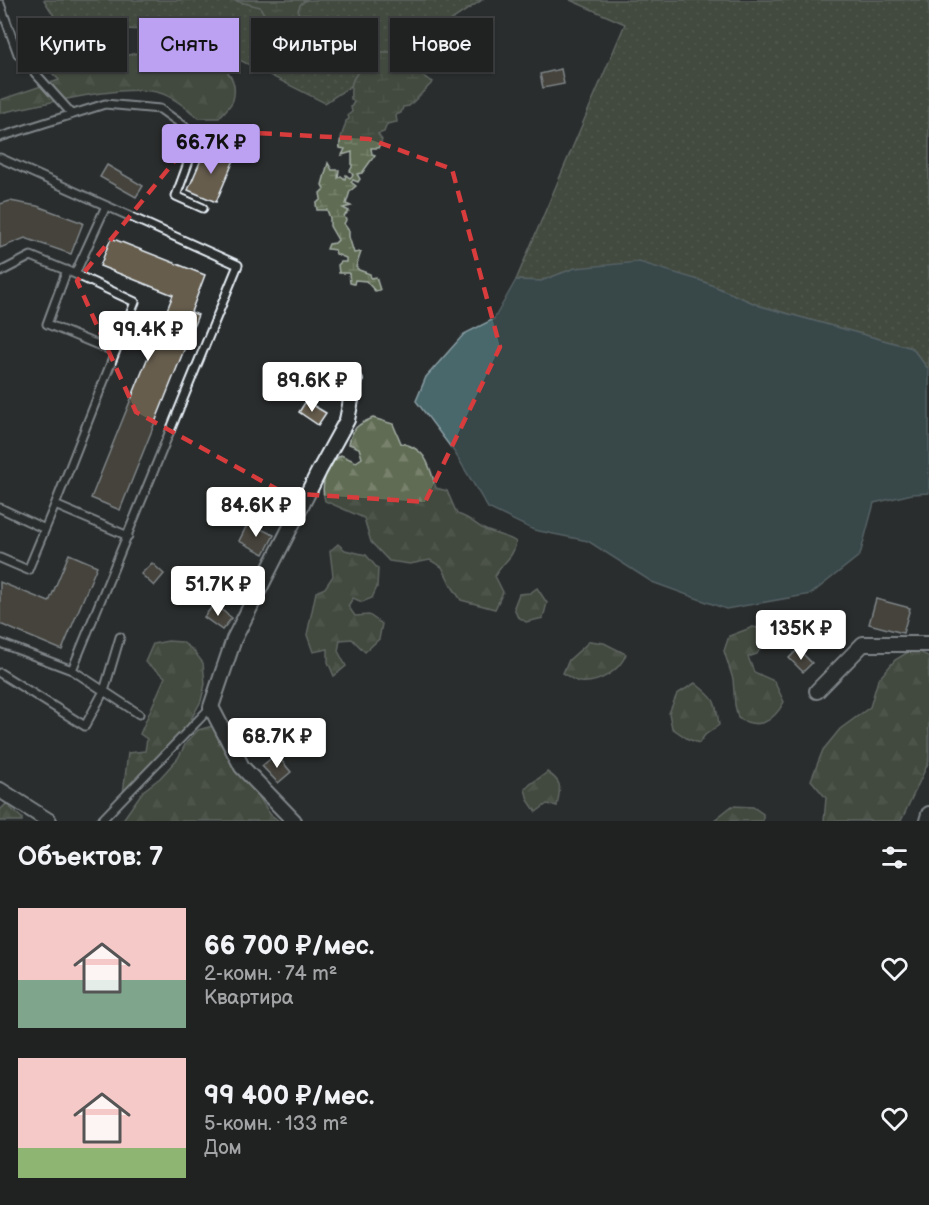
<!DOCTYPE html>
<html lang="ru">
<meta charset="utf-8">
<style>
body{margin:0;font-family:"Balsamiq Sans",sans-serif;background:#282a2a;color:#f1f3f6;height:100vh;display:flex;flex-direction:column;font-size:22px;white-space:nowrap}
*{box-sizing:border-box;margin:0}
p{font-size:20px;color:#a2a4a5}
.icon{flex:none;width:33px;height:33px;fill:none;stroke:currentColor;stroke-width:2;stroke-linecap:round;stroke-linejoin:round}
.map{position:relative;height:821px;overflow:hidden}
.sheet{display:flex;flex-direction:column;background:#202222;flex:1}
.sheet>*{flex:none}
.guide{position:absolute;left:18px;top:18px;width:600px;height:54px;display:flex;gap:12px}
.price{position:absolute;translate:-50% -51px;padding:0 14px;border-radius:6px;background:#fff;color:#222;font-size:20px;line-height:39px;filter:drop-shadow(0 2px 3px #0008)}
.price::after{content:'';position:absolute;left:50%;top:36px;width:18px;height:14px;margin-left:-9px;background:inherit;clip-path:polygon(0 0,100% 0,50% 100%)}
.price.on{background:#bca0f2;color:#111}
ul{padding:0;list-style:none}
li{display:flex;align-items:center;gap:18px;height:150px;padding:0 18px}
li span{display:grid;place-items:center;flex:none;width:168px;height:120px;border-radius:0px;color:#555}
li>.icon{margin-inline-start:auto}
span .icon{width:72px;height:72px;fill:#fffc;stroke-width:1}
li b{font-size:26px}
h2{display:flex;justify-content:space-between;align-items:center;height:72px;padding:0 18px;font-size:26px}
.chip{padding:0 21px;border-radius:0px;background:#202222;box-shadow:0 2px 4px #0004,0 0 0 2px #3d3f40;font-size:21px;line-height:54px}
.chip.on{background:#bca0f2;color:#111}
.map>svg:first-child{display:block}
.grass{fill:url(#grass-dots);stroke:#a4aea6;stroke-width:1.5}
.forest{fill:url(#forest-firs);stroke:#a4aea6;stroke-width:1.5}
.wetland{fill:url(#wetland-marsh);stroke:#a4aea6;stroke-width:1.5}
.water{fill:#49676c;stroke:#899ea4;stroke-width:1.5}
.building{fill:#665d4e;stroke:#e8f1f8;stroke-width:1.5}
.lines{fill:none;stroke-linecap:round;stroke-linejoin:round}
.lane-casing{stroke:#e8f1f8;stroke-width:11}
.street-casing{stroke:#e8f1f8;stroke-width:18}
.lane{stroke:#2a2d2e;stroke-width:7}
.street{stroke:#2a2d2e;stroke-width:14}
.marked{fill:none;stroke:#d83c3d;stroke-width:4.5;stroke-dasharray:12 8;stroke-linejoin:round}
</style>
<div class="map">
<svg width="929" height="821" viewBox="0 0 929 821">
<defs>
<pattern id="grass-dots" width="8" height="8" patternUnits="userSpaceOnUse" patternTransform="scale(1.5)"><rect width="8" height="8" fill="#606c53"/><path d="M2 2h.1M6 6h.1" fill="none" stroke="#77816c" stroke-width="1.8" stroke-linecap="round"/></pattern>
<pattern id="forest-firs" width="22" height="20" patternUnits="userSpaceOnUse" patternTransform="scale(1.5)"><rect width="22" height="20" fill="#606c53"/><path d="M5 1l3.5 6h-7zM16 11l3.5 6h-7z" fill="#77816c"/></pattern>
<pattern id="wetland-marsh" width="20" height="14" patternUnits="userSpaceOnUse" patternTransform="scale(1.5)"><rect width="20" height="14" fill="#606c53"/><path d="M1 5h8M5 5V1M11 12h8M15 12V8" fill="none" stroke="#77816c"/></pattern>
</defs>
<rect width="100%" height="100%" fill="#2a2d2e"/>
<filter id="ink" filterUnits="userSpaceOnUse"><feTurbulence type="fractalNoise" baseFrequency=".0167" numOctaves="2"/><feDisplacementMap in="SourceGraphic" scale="12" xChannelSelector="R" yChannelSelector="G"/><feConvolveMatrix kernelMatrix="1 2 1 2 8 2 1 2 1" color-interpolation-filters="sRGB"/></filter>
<g filter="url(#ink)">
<path class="grass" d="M44,0h438l-157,103 -143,-72 -121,-4z
M570,0h359v370l-17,-22 -152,-42 -58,-25 -127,-13 -34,13 -25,-1 109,-256z"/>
<path class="forest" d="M160,48c27,5 84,12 73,52 -2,6 -10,13 -14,18h-20c-12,-9 -25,-21 -39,-25 -33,-11 -124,13 -160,20v-13l59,-20 -8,-8z
M373,418l20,6 8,19c26,6 28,22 35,45l11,3 10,23c15,4 20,13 31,17 10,4 19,5 28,11 -3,17 -13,19 -21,34l8,16 -8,17 -34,-9 -10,-15 -9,-18 -12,-7 -20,4 -21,-3 -18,-19 -7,-24 -39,-17c-5,-16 1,-37 16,-46l15,7 6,-4 -3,-10 -10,-4c3,-16 9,-20 24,-26z
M338,544l7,6 21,5 12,14 -1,18 -5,11 -10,4 -9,-4 -5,8 7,10 14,-1 13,9 -3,15 -14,13 -13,-13 -12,1 -2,11 8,15 -12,10 -6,-14v-13l-15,3 -6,-17 9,-43 9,-4 8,-12 -3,-25z
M537,588l10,15 -4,15 -17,4 -9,-6 -3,-9 5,-13 11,-1z
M753,627l10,2 2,11 -8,14 -9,3 6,15 20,9 10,21c-11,20 -25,28 -46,16l-3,-13 -2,-26 -9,-28 5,-15z
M168,641l14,1 11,8 10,13 2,21 -4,17 -16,29 -12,14 -10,20 -40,30 5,-41 17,-2 2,-12 -7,-5 25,-57 -20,-15 8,-18z
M590,641l14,2 22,11c-6,17 -28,30 -46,28 -6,-1 -12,-6 -17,-9l6,-13z
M913,649l15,7 1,3v102l-28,60h-77l2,-23 -15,-18 12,-30 17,-21 30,-22 8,-27 17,-20z
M695,683c20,16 21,17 24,42l-14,10 -6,8 -11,-4 -16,-11 -3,-15 8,-19z
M213,726l26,48 18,20 13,20 9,7h-157l21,-30 17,-13 18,-20 8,-15 12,-13z
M547,772c17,11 13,16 10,34l-10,-2 -11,8 -8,-12 -3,-11c7,-8 15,-10 22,-17z
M6,804l16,14v3h-22v-11z
M732,806l21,1 10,7v7h-50z"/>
<path class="wetland" d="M232,0h75c-7,2 -9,8 -9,14h13l2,7 14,6 -1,5 -17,-4 -6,6 -15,-2 -13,4 -13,-14 2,-8 -4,-7z
M425,45l7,1 -7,7 4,3h6l5,-7 3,5 -3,8 -5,4 -4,-2 -10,3 3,5 -5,2 14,8 -24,24 -6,1 -2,6 -5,2 1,7 -10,2 -3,8 -6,2 4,6 -4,8h-7l1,6 3,1 -13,18 -5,1 3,5 -2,3 -5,-2 -2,2 5,4 -6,5 -4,13 5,2 -8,2 6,3 -5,5 2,4 -2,4 5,7v6l5,16 7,-1 -5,15 3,3 11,4 1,4 5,-1 4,13 -5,1 -9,-10 -11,-1 -1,4 -4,-1 -1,-10h-10l-1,-8 3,-3h5v-4l-10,-4 -1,-4 -8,-1 2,-5 6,-1 3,-3 -8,-14v-8l-3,-8h-10l-1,-6 5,-5 -1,-6 4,-4 -2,-4 6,-22 4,7h7l-1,8 3,-2 4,3 1,-4 4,3 3,-3 -3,-4 2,-4v-15l-10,3 3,-6 -5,-1c-2,-7 5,-19 6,-27l3,-2 -1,-4 4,-3 -1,-5 3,-5 -3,-3c-1,-15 1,-24 14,-32l2,-6 5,-5 -3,-4 8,2 1,-2h40z"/>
<path class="water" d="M639,262l63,19 58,25 152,42 17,22v123l-17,1 -38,9 -14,52 -49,39 -85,15 -74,-27 -64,-41 -54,-11 -46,-22 -33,-55 -39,-52 10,-24 38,-43 30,-15 22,-39 25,1 34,-13z"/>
<path class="building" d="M561,69l3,15 -21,4 -3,-14z
M206,148l28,12 -18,42 -28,-12z
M107,165l36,21 -7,11 -36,-20z
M10,201l27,5 46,17 -12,31 -46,-16 -25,10v-44z
M111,238l94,37 -14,37 7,3 -78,195 -29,-12 82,-203 -73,-29z
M306,401l20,12 -8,12 -19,-13z
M248,523l26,12 -10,19 -25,-13z
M69,554l28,12 -35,84 -62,-26v-42l49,20z
M152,563l12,11 -10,12 -13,-12z
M876,599l34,9 -7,25 -34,-9z
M214,604l18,14 -10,12 -18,-13z
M798,649l14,14 -9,9 -14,-14z
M276,754l15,18 -13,11 -16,-17z"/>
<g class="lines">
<g class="lane-casing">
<path id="lane" d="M0,4l18,50 54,60
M0,137l105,-33 55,5 38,27 -22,60 27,12
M0,158l238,107 -166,405 -72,-27
M67,270l-20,54 68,28
M0,272l31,-16 44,18 31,-68
M55,505l80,-203 -60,-28
M0,508l45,21
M0,558l28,12 27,-65 73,31
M72,670l67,44
M0,673l85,53 19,-35 16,-54
M101,821l110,-114"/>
</g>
<g class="street-casing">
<path id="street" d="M817,691l46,-47h66
M0,790l49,31
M294,821l-52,-54 -31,-60 23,-68 85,-168 28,-51 8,-40
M927,821l2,-7"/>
</g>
<use href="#lane" class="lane"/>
<use href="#street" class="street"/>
</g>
</g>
<path d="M0 0H929V821H0ZM200,130l169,9 83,30 48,178 -75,155 -141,-9 -148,-81 -59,-131z" fill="#2a2d2e" fill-opacity=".55" fill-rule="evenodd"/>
<path class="marked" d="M200,130l169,9 83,30 48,178 -75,155 -141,-9 -148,-81 -59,-131z"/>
</svg>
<b class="price on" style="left:211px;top:175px">66.7K ₽</b>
<b class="price" style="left:148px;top:362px">99.4K ₽</b>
<b class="price" style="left:312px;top:413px">89.6K ₽</b>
<b class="price" style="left:256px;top:538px">84.6K ₽</b>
<b class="price" style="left:218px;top:617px">51.7K ₽</b>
<b class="price" style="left:801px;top:661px">135K ₽</b>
<b class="price" style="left:277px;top:769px">68.7K ₽</b>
<div class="guide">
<a class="chip">Купить</a>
<a class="chip on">Снять</a>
<a class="chip">Фильтры</a>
<a class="chip">Новое</a>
</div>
</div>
<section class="sheet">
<h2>Объектов: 7<svg class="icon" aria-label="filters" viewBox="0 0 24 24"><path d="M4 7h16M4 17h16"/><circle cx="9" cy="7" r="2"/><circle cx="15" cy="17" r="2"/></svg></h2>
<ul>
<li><span style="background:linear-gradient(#f6c9c9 60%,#7fa58c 0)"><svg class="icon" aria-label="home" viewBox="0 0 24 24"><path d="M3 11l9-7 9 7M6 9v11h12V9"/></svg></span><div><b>66 700 ₽/мес.</b><p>2-комн. · 74 m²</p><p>Квартира</p></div><svg class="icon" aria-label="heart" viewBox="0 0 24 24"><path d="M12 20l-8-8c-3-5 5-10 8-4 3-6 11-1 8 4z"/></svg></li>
<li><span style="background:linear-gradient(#f6c9c9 75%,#8fb573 0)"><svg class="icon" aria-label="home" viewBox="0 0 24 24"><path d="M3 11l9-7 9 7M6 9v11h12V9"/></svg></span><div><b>99 400 ₽/мес.</b><p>5-комн. · 133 m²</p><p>Дом</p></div><svg class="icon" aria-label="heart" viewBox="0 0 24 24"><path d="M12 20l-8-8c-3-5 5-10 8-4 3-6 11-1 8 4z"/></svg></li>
</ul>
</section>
